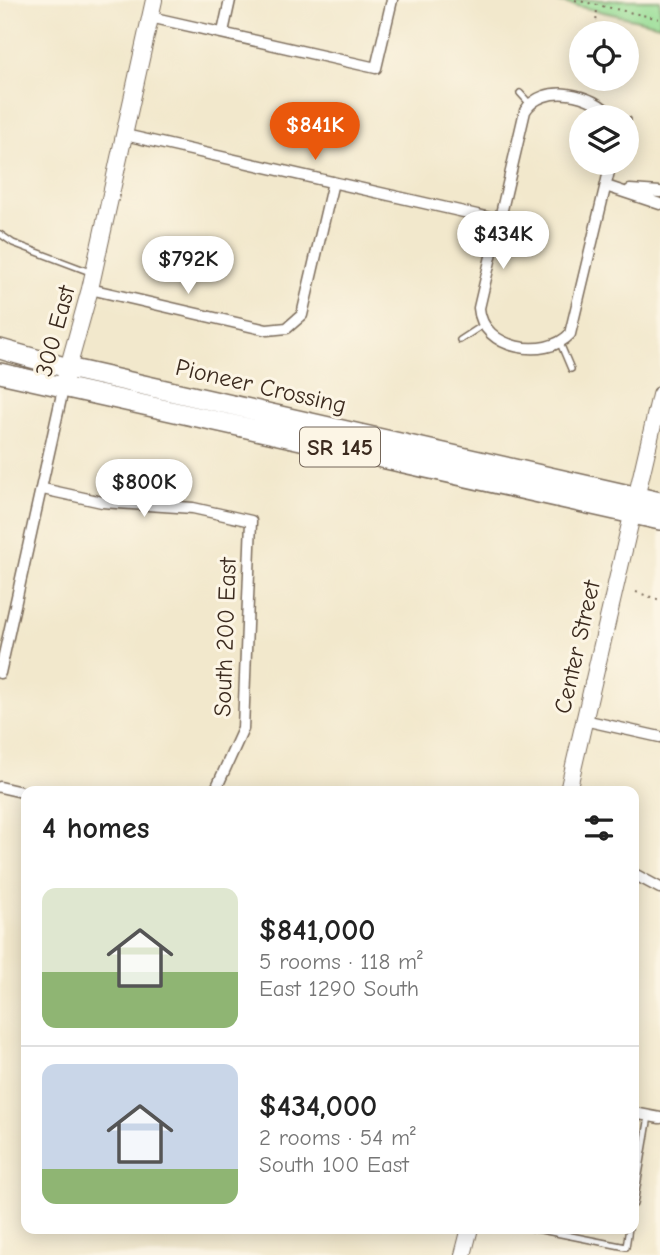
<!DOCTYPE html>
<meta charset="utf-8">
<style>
body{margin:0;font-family:"Comic Neue",sans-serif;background:#f6f6f6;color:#222;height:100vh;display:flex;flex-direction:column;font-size:26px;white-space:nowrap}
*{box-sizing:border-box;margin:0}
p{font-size:23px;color:#767676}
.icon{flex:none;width:38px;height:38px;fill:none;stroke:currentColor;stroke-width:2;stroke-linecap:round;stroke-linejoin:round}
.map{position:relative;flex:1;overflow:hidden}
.sheet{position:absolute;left:21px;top:786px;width:618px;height:448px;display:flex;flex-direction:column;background:#fff;border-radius:14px;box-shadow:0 4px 18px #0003}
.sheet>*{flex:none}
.buttons{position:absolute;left:569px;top:21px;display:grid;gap:14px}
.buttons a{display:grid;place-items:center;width:70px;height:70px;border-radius:50%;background:#fff;box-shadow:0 4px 18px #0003;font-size:35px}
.price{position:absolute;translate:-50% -60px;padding:0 16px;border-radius:24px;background:#fff;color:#222;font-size:23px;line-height:46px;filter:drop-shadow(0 2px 4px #0008)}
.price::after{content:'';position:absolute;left:50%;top:42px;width:21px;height:16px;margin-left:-10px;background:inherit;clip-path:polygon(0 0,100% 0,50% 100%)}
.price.active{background:#ea580c;color:#fff}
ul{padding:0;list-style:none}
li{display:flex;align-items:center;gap:21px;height:175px;padding:0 21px}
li+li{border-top:2px solid #e0e0e0}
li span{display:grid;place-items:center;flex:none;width:196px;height:140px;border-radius:14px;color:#555}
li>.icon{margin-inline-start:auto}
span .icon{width:84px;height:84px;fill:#fffc;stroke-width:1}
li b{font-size:30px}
h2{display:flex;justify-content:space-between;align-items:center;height:84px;padding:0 21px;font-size:30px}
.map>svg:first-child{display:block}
.green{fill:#99de97;stroke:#6a845a;stroke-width:2}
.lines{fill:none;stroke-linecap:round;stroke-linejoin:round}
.lane-casing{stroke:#7b6c5b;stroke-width:8}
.street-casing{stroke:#7b6c5b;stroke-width:13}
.secondary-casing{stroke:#7b6c5b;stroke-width:18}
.highway-casing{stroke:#7b6c5b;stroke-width:22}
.path{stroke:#7b6c5b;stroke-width:2;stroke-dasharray:2 5;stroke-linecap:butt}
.lane{stroke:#fff;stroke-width:5}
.street{stroke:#fff;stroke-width:10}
.secondary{stroke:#fff;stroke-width:16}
.highway{stroke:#fff;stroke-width:19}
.labels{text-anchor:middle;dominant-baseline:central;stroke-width:6;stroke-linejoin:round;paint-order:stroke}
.shield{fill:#fcf5e5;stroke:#75675a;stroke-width:2}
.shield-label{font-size:23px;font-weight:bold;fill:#3b2a1e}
.street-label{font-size:24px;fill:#3b2a1e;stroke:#fcf5e5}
</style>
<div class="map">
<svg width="660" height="1255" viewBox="0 0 660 1255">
<rect width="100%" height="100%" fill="#fcf5e5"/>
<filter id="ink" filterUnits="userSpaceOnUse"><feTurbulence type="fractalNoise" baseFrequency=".0143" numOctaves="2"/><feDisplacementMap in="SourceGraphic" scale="14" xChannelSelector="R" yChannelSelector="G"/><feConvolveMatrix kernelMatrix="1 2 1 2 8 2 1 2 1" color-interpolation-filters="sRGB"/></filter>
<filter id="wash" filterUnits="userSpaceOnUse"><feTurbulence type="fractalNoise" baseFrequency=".00686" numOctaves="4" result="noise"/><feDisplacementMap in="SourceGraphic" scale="28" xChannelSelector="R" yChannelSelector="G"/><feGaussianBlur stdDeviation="1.57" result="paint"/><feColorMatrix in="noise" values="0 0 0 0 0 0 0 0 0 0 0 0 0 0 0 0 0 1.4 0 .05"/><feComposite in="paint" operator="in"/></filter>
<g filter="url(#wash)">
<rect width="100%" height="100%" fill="#f2e8cc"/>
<path class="green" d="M550,0h110v25z"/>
</g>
<g filter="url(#ink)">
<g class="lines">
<g class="lane-casing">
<path id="lane" d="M520,93l10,11
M626,120h2
M0,234l13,9 77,29
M460,340l23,-15
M560,343l11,26
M634,1204l15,-88
M531,1228l95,19 3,-19"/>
</g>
<g class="street-casing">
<path id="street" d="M150,17l226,51 16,-68
M223,32l7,-32
M125,135l374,85
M611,163l-41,171c-24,26 -88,16 -91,-26l46,-197c18,-29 69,-18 87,6
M606,186l54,18
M630,190l30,2
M90,289l177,41 20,-2 15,-13 31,-133
M43,489l59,13 91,6 58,13 -8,208 -28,62
M0,673l64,-288
M584,720l76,17
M0,787l26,6
M634,874l26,14
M634,1113l26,5"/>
</g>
<g class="secondary-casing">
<path id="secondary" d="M65,379l25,-90 64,-289
M568,791l92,-396
M463,1255l7,-27"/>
</g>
<g class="highway-casing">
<path id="highway" d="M0,349l68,19 592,134
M0,373l660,147"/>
</g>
<path class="path" d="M575,0l85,19
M592,33l4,-7 1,-18
M636,592l24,8"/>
<use href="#lane" class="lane"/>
<use href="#street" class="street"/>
<use href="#secondary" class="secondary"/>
<use href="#highway" class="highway"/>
</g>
</g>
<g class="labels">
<rect class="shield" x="300" y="427.5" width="80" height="39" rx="5"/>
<g class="shield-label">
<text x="340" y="447">SR 145</text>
</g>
<g class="street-label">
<text transform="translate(55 331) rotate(-75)">300 East</text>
<text transform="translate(261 386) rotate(13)">Pioneer Crossing</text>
<text transform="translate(225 637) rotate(-88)">South 200 East</text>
<text transform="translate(577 647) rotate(-77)">Center Street</text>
</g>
</g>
</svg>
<div class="buttons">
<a><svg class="icon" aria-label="locate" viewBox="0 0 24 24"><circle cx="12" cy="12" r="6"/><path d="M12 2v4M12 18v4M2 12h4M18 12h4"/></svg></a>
<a><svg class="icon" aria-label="layers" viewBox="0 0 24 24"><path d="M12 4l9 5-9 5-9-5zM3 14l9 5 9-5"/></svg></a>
</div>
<b class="price active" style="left:315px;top:162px">$841K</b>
<b class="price" style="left:503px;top:271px">$434K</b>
<b class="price" style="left:188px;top:296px">$792K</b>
<b class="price" style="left:144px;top:519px">$800K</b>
<section class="sheet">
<h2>4 homes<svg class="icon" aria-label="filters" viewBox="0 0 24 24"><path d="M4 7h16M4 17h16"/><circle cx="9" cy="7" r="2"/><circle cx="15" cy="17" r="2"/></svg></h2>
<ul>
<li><span style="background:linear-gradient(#dfe7d0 60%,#8fb573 0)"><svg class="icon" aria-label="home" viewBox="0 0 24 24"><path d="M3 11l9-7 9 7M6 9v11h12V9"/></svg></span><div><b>$841,000</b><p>5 rooms · 118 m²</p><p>East 1290 South</p></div></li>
<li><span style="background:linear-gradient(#c9d6e8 75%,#8fb573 0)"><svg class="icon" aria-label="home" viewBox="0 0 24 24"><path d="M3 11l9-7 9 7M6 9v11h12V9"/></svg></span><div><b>$434,000</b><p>2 rooms · 54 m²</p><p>South 100 East</p></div></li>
</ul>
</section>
</div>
